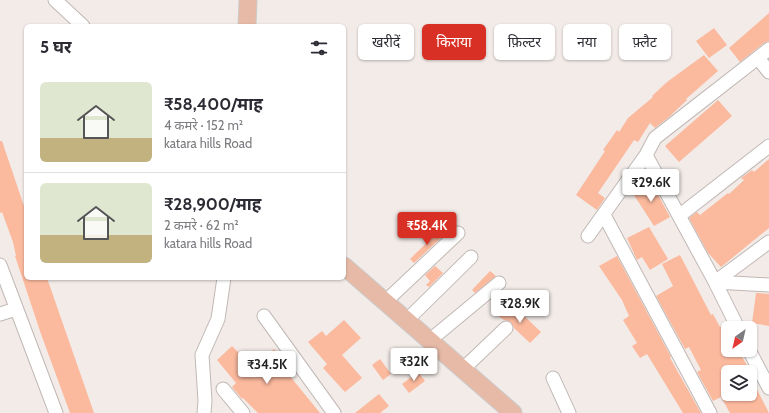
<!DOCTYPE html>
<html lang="hi">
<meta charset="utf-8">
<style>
body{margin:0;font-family:Cabin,"Noto Sans Devanagari",sans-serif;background:#f7f7f7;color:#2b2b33;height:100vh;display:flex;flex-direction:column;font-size:15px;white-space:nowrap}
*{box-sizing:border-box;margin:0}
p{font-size:13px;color:#7c7c81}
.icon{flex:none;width:22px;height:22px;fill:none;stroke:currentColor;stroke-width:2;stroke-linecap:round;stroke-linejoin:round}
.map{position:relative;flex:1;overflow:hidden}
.side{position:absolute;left:24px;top:24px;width:322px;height:256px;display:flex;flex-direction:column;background:#fff;border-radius:6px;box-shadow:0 1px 3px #0004}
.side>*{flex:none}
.top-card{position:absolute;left:358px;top:24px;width:351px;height:36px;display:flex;gap:8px}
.needle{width:26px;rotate:214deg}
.controls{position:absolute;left:721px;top:321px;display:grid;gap:8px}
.controls a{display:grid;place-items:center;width:36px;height:36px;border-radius:6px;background:#fff;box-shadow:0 1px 3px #0004;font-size:20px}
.price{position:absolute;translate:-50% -34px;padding:0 9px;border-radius:4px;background:#fff;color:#222;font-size:13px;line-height:26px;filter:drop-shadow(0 1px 2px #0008)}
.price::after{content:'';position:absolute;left:50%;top:24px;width:12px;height:9px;margin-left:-6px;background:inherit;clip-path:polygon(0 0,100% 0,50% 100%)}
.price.selected{background:#d93025;color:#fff}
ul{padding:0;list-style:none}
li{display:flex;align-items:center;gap:12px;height:100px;padding:0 16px}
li+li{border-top:1px solid #e1e1e2}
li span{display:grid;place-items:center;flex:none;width:112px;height:80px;border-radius:6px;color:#555}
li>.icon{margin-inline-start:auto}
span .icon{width:48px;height:48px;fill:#fffc;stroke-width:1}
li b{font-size:17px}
h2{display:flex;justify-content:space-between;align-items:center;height:48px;padding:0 16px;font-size:17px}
.tag{padding:0 14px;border-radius:6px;background:#fff;box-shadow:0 1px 3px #0004;font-size:14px;line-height:36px}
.tag.selected{background:#d93025;color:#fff}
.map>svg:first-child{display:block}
.building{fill:#fbb99e}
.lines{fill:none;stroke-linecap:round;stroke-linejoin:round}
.minor-casing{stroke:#c0b8b5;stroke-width:15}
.major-casing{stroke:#cbcbca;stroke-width:19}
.minor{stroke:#fff;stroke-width:13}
.major{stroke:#e7baa7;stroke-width:17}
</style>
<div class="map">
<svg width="769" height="413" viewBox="0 0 769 413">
<rect width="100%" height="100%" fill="#f2ebe8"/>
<path class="building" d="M769,13v28l-5,2 -24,19 -11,-14z
M714,28l13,17 -18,13 -13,-17z
M704,55l14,16 -32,28 1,1 -18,17 -14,11 -5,-5 -12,19 -4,-2 -36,53 7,5 -8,12 -21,-15 29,-44 -2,-1 14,-20 2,2 9,-14 25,-21 -1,-1 15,-14z
M718,100l14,16 -53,46 -14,-16z
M0,141h2l22,65h2v72h21l47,135h-24l-29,-79 -26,-78h1l-3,-14 -11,-30 -2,1z
M769,159v69l-48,39 -13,-14 -19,-35 8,-6 3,3 28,-22 1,1 15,-14 -3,-2 11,-8 2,2z
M650,180l20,37 -16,9 -22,-34z
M649,227l19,32 -18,11 -8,-13 -5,3 -10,-22z
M440,230l4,5 -30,28 -4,-4z
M680,255l31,60 2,-1 7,13 4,-2 4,7v18h10l13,22h-23v22h22v-18l19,37h-39l-9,-16 -8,4 -16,-29 4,-2 -12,-23 -4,2 -29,-53 17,-10 -11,-22z
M617,256l54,101 -1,1 31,55h-18l-36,-59 -7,4 -8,-12 5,-3 -14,-23 6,-4 -7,-16 -23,-34z
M435,266l8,7 -14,14 -3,-2 4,-4 -5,-6z
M490,271l6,5 -21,17 -3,-3z
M756,293l13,1v32l-17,-3z
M505,305l14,10 2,-2 20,19 -11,11 -16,-15 -3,-6 -7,-2 -6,-4z
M344,320l17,18 -19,17 20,23 -17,14 -22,-24 4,-4 -19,-22 14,-11 4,5z
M232,346l8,8 -2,1 16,23 18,-16 -6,-6 8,-7 20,23 -5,3 31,38h-62l-15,-15 -1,1 -10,-12 4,-4 -19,-23z
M380,359l11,15 -8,6 -11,-15z
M418,372l7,9 -16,12 -7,-9z
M379,394l10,12 -9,7h-25z"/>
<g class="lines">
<g class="minor-casing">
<path id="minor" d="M55,0l28,26
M758,58l11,14
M646,155l69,127 23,46
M604,215l106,198
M679,216l90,-70
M588,236l58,-81 9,-17 114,-89
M769,242l-54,40 54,3
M0,265l56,148
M385,302l73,-69
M0,314l16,-5
M264,316l70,97
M406,321l65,-64
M429,341l70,-58
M749,350l20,38
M462,370l44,-42
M553,378l16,35
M223,389l20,24
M204,413l1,-12 -3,-46 16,-36 6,-41"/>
</g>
<g class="major-casing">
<path id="major" d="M247,26l1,-26
M344,266l169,147"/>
</g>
<use href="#minor" class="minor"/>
<use href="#major" class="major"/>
</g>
</svg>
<div class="controls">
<a><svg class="needle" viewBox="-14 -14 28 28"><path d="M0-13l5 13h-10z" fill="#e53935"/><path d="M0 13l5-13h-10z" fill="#7c7c81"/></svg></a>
<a><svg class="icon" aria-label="layers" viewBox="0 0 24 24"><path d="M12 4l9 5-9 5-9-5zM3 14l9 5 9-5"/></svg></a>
</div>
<b class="price" style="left:651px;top:203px">₹29.6K</b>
<b class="price selected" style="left:427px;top:246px">₹58.4K</b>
<b class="price" style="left:520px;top:324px">₹28.9K</b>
<b class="price" style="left:414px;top:382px">₹32K</b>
<b class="price" style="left:267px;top:385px">₹34.5K</b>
<div class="top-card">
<a class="tag">खरीदें</a>
<a class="tag selected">किराया</a>
<a class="tag">फ़िल्टर</a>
<a class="tag">नया</a>
<a class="tag">फ़्लैट</a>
</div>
<section class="side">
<h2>5 घर<svg class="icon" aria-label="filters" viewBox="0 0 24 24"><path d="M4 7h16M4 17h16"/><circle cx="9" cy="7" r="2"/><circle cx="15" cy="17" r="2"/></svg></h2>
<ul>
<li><span style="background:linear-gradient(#dfe7d0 70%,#c2b280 0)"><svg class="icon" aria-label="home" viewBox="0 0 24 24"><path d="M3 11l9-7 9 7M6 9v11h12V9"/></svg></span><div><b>₹58,400/माह</b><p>4 कमरे · 152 m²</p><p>katara hills Road</p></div></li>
<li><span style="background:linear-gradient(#dfe7d0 65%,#c2b280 0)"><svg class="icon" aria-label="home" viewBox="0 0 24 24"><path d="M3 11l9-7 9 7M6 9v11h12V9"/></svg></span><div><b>₹28,900/माह</b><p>2 कमरे · 62 m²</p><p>katara hills Road</p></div></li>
</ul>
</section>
</div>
